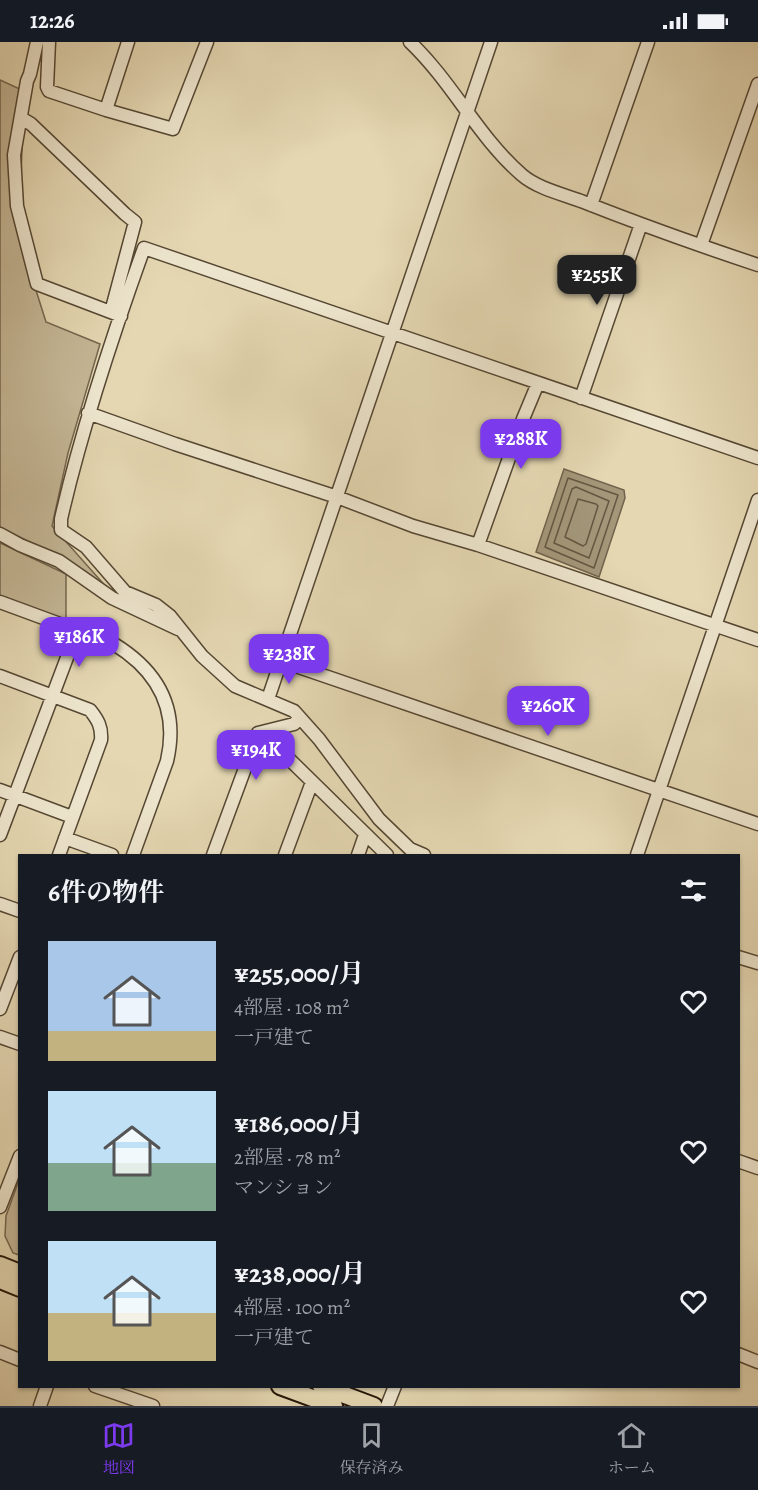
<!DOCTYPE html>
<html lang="ja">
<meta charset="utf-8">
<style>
body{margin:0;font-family:Alegreya,"Noto Serif JP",serif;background:#242831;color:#f1f3f6;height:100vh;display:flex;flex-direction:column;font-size:22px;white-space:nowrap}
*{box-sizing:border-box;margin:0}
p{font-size:20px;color:#9ea1a6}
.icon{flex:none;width:33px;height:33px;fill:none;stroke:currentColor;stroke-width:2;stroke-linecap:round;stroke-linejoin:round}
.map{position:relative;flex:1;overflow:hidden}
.drawer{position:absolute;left:18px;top:812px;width:722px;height:534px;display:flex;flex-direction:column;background:#171b24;border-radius:0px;box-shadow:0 2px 4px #0004}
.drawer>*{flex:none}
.price{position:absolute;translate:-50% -51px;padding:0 14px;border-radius:12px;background:#7c3aed;color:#fff;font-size:20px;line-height:39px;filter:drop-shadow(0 2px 3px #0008)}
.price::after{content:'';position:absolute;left:50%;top:36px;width:18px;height:14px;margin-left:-9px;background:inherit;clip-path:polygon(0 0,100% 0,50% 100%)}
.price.current{background:#222;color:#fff}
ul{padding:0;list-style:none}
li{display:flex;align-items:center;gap:18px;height:150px;padding:0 30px}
li span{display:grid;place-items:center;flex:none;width:168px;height:120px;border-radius:0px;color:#555}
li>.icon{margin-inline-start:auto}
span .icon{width:72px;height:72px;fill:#fffc;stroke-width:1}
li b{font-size:26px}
h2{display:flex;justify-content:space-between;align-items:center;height:72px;padding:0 30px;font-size:26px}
.status{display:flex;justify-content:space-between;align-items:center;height:42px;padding:0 30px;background:#171b24;direction:ltr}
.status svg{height:16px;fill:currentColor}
.tab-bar{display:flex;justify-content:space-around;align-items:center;height:84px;border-top:2px solid #363941;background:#171b24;font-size:16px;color:#9ea1a6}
.tab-bar a{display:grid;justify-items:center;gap:3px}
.tab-bar .current{color:#7c3aed}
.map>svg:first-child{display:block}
.green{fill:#c4b695;stroke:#74664f;stroke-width:1.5}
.water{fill:#a39679;stroke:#71634c;stroke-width:1.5}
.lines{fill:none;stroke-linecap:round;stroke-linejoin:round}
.shore{stroke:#645641;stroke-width:1.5}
.minor-casing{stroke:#554733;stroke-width:15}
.highway-casing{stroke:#251709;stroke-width:20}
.minor{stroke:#ede5cd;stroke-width:12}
.highway{stroke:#e4d7b2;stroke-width:16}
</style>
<div class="status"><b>12:26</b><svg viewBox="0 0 49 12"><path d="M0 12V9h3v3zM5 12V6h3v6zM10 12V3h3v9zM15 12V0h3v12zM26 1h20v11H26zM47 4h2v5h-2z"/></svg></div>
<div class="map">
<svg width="758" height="1364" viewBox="0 0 758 1364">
<rect width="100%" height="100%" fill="#e4d7b2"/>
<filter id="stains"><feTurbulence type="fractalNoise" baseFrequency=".00333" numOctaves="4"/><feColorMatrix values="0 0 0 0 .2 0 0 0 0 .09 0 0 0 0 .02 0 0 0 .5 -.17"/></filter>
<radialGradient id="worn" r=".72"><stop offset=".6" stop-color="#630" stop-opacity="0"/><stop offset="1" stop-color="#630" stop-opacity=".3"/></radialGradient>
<path class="green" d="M0,38l24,11 -4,116 14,77 12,38 54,22 -32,109 -16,73 57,64 -40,-28 -69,-35z
M0,501l66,31v49l-66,-26z
M19,1138v75l-6,-2 -8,-17 1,-20z"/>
<path class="water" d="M564,427l60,21 1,8 -26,79 -63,-25z"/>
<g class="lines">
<path class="shore" d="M568,436l50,17 -24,73 -49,-21z
M576,445l33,14 -20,57 -35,-15 18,-54z
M578,457l18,5 2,2 -12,38 -3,2 -18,-9z"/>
<g class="minor-casing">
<path id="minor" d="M37,0l-7,32 -3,7 -13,74 3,51 20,78 84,32
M49,0l-2,45 2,4 57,19 22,-68
M410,0c43,41 68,95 112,133 15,13 40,19 59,26 58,23 117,44 177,64
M106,68l67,19 34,-87
M21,76l10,6 94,90 10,8 -24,90
M591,163l57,-163
M701,203l57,-161
M581,356l60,-174
M88,371l87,31 162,53 76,29 65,19 280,95
M0,492l20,11 39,16 53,37 66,31
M478,503l45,-126 15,-36
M0,560l114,42c44,27 65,65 53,117l-34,94
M281,619l477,163
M0,634l90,34c8,10 12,17 11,30l-42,115
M268,657l223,-657
M255,699l20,7 10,7 102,100
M0,748l72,27
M0,793l77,-204
M65,796l47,17
M213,813l45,-122 36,-9 6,-6
M285,813l27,-73
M358,813l7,-20
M424,813l-14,-6 -31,-30 -60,-80 -25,-28 -59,-25 -33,-30 -32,-40 -14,-11 -31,-13 -39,-45 -25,-17v-11c21,-92 51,-182 83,-271l614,210
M637,813l121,-355
M0,862l20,7
M738,915l20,6
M0,967l20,-52
M0,995l20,7
M738,1119l20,7
M0,1165l20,-51
M0,1310l20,8
M738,1312l20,8
M95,1344l58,20
M40,1364l7,-20
M387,1364l8,-20"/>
</g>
<g class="highway-casing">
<path id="highway" d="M0,1223l20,8
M0,1238l20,8
M280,1344l54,20
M321,1344l53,20"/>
</g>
<use href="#minor" class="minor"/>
<use href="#highway" class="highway"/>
</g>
<rect width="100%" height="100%" filter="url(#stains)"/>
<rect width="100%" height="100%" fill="url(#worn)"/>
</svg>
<b class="price current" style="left:597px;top:264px">¥255K</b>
<b class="price" style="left:521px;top:428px">¥288K</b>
<b class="price" style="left:79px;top:626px">¥186K</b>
<b class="price" style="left:289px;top:643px">¥238K</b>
<b class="price" style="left:548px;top:695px">¥260K</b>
<b class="price" style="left:256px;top:739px">¥194K</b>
<section class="drawer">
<h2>6件の物件<svg class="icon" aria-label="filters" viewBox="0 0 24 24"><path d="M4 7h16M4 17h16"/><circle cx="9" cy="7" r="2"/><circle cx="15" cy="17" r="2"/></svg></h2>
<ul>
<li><span style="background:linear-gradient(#a9c7e8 75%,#c2b280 0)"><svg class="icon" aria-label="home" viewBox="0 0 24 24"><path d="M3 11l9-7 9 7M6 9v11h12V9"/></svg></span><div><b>¥255,000/月</b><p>4部屋 · 108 m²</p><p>一戸建て</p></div><svg class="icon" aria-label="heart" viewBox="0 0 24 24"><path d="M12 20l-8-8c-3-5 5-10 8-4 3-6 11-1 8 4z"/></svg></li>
<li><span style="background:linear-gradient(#bfe0f5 60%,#7fa58c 0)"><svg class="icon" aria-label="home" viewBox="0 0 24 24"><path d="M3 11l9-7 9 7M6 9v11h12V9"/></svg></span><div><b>¥186,000/月</b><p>2部屋 · 78 m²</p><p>マンション</p></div><svg class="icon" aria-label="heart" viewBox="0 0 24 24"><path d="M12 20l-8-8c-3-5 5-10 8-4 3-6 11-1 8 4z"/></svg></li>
<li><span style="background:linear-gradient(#bfe0f5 60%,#c2b280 0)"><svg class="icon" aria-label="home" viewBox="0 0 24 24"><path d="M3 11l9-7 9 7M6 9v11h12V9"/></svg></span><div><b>¥238,000/月</b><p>4部屋 · 100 m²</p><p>一戸建て</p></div><svg class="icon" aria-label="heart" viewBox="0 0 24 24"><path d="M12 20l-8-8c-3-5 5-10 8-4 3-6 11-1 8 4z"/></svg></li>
</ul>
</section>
</div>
<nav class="tab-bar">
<a class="current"><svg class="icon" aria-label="map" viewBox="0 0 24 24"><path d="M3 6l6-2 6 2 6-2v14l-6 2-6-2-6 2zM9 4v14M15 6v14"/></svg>地図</a>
<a><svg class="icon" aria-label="saved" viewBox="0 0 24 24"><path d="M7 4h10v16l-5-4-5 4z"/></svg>保存済み</a>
<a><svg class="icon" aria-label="home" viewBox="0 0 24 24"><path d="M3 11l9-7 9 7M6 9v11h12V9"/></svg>ホーム</a>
</nav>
